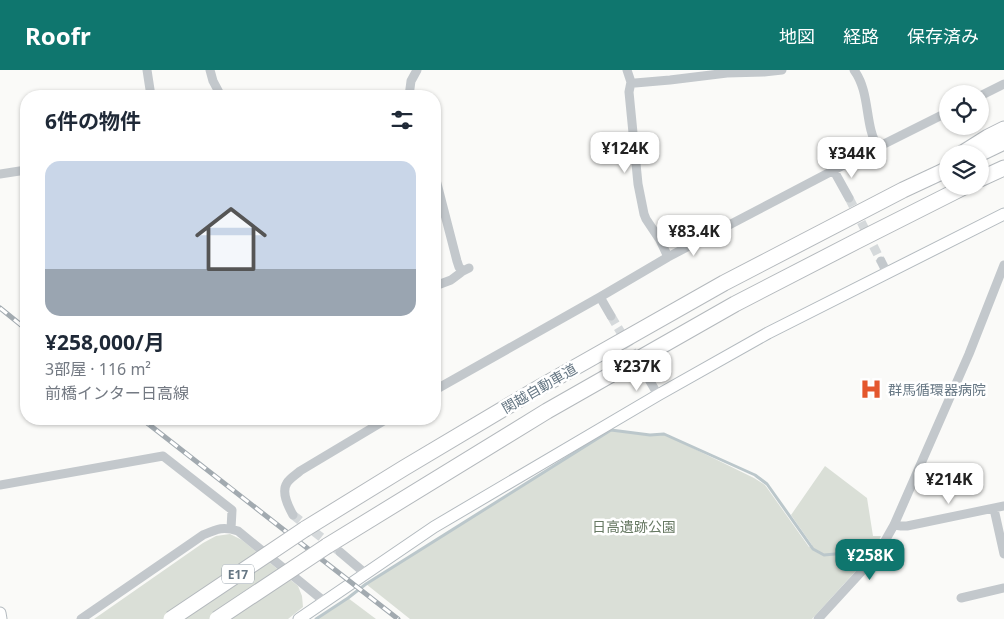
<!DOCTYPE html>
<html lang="ja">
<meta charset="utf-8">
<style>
body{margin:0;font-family:"Noto Sans","Noto Sans JP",sans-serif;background:#f2f2f3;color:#1f2937;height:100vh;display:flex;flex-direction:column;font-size:19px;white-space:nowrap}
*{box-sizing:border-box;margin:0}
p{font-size:16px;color:#747a83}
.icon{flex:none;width:28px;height:28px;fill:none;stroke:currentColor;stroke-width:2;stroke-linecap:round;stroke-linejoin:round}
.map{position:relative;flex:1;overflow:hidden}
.sheet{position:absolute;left:20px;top:20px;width:421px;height:335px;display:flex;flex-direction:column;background:#fff;border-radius:20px;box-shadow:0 1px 4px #0004}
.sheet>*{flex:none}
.tools{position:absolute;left:939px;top:15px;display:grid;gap:10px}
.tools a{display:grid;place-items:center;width:50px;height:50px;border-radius:50%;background:#fff;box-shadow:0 1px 4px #0004;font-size:25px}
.price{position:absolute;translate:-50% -42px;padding:0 11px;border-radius:10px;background:#fff;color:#222;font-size:16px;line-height:32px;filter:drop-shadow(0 1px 2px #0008)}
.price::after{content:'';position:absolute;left:50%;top:30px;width:15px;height:11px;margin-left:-8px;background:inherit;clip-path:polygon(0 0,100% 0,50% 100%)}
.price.on{background:#0f766e;color:#fff}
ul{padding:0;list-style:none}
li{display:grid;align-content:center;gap:10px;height:265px;padding:0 25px}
li span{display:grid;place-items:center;height:155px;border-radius:15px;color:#555}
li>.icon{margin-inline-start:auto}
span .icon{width:90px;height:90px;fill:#fffc;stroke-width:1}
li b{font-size:21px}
h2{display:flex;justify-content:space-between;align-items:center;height:60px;padding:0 25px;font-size:21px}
header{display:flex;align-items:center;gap:30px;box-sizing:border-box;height:70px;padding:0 25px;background:#0f766e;color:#fff}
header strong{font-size:24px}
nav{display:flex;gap:28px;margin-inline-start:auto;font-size:18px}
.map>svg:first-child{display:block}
.green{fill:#dadfd7}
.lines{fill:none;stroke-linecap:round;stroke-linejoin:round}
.stream{stroke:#bbc7cb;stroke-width:3}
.street-tunnel{stroke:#d5d9db;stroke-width:9;stroke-dasharray:9 4.5;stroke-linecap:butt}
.secondary-casing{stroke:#b3babf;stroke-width:13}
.highway-casing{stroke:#b4b9bd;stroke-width:17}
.street{stroke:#c3c8cc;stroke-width:9}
.secondary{stroke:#fff;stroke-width:11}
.highway{stroke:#fff;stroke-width:15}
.rail-casing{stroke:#a2aab0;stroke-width:5}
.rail{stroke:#fff;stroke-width:3;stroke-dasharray:9;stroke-linecap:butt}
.highway-bridge-casing{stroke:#b4b9bd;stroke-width:17;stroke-linecap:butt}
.highway-bridge{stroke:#fff;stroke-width:15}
.labels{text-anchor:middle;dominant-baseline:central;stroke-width:5;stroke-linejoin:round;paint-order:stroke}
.shield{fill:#fff;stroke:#939fa8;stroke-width:1}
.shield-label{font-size:12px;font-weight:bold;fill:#657683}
.street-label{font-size:14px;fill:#657683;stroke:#fff}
.poi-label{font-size:14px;fill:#657683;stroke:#fff;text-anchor:start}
.park-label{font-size:14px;fill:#687a64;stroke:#fff}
</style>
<header>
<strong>Roofr</strong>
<nav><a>地図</a><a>経路</a><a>保存済み</a></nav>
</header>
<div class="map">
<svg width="1004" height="549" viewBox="0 0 1004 549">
<rect width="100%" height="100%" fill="#fafaf8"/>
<path class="green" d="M611,360l39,5 14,-1 90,44 11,7 44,62 3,-2 -21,-30 34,-49 42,32 6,38h8l-8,16 -61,67h-402l-44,-35z
M230,464l12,6 56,46 4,10 1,11 -15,12h-194l109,-76 13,-7z
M348,528l28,21h-60z"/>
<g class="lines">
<path class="stream" d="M316,549l32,-21 18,-14 245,-154 39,5 14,-1 91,41 12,9 46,65 11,6 44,-4 9,-4"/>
<path class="street-tunnel" d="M849,128l32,63
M611,246l36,60
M293,445l47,37"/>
<g class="secondary-casing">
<path id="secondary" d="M0,543l1,6
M299,549l135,-92 224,-132 110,-62 236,-119"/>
</g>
<g class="highway-casing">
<path id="highway" d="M961,84l27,-17 16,-8
M979,84l25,-12
M980,109l24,-11
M305,459l99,-61 131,-78 189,-107 179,-93 45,-21
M327,476l220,-135 188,-107 122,-63 109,-55"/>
</g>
<path class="street" d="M147,0l4,26
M210,0l3,11 8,15
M627,0l4,12 4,1 35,-3 57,-7 37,-1 18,-2
M854,0c17,23 10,56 24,77
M631,12l-2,10 9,92 6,30 2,5 14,21 8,17
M409,26l2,-15 6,-11
M980,26l24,-12
M834,101l15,27
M0,104l26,-4
M435,106l22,85 2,6 4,4
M881,191l6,12
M435,216l16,-6 12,-9 6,-3
M600,227l11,19
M647,306l11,19
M435,320l165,-93 68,-40 210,-110 70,-35
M0,415l163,-29 69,54 -1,19
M994,439l10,45
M293,445c-5,-9 -12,-23 -6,-32 3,-5 9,-8 13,-12l87,-52
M894,455l7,1h6l97,-20
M340,482l26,22
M961,528l43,-10
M81,549l122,-84c14,-6 20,-9 35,-4l87,71
M818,549l56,-61 7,-10 13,-23 75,-171 35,-89"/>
<use href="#secondary" class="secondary"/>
<use href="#highway" class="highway"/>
<g class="rail-casing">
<path id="rail" d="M0,238l26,21
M142,349l256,200"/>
</g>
<use href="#rail" class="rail"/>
<g class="highway-bridge-casing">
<path id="highway-bridge" d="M171,549l134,-90
M217,549l110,-73"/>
</g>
<use href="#highway-bridge" class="highway-bridge"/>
</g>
<defs>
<g id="hospital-bare" transform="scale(1.725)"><path d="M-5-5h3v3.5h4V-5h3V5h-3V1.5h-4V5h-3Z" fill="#e4572e" stroke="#fff" stroke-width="2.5" paint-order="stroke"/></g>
</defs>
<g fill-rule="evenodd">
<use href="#hospital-bare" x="871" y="319"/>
</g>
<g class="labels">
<rect class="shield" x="222" y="494.5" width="32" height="19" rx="4"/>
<g class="shield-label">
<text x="238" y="504">E17</text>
</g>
<g class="street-label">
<text transform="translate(539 318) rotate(-30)">関越自動車道</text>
</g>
<g class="poi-label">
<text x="888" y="319">群馬循環器病院</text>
</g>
<g class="park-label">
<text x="634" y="456">日高遺跡公園</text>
</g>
</g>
</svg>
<div class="tools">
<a><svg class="icon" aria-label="locate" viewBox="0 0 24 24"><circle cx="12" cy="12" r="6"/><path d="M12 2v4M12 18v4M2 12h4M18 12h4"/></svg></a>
<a><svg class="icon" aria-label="layers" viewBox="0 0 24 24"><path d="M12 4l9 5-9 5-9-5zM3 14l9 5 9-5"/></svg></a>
</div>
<b class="price" style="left:625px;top:104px">¥124K</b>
<b class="price" style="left:852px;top:109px">¥344K</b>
<b class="price" style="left:694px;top:187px">¥83.4K</b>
<b class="price" style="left:637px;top:322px">¥237K</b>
<b class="price" style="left:949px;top:435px">¥214K</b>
<b class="price on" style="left:870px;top:511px">¥258K</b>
<section class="sheet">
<h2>6件の物件<svg class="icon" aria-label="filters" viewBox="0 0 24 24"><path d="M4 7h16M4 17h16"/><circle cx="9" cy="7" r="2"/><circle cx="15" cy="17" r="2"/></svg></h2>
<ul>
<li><span style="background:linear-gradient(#c9d6e8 70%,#9aa5b1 0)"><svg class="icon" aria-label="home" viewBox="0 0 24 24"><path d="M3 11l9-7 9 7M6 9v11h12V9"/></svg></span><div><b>¥258,000/月</b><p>3部屋 · 116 m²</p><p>前橋インター日高線</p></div></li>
</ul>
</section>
</div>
